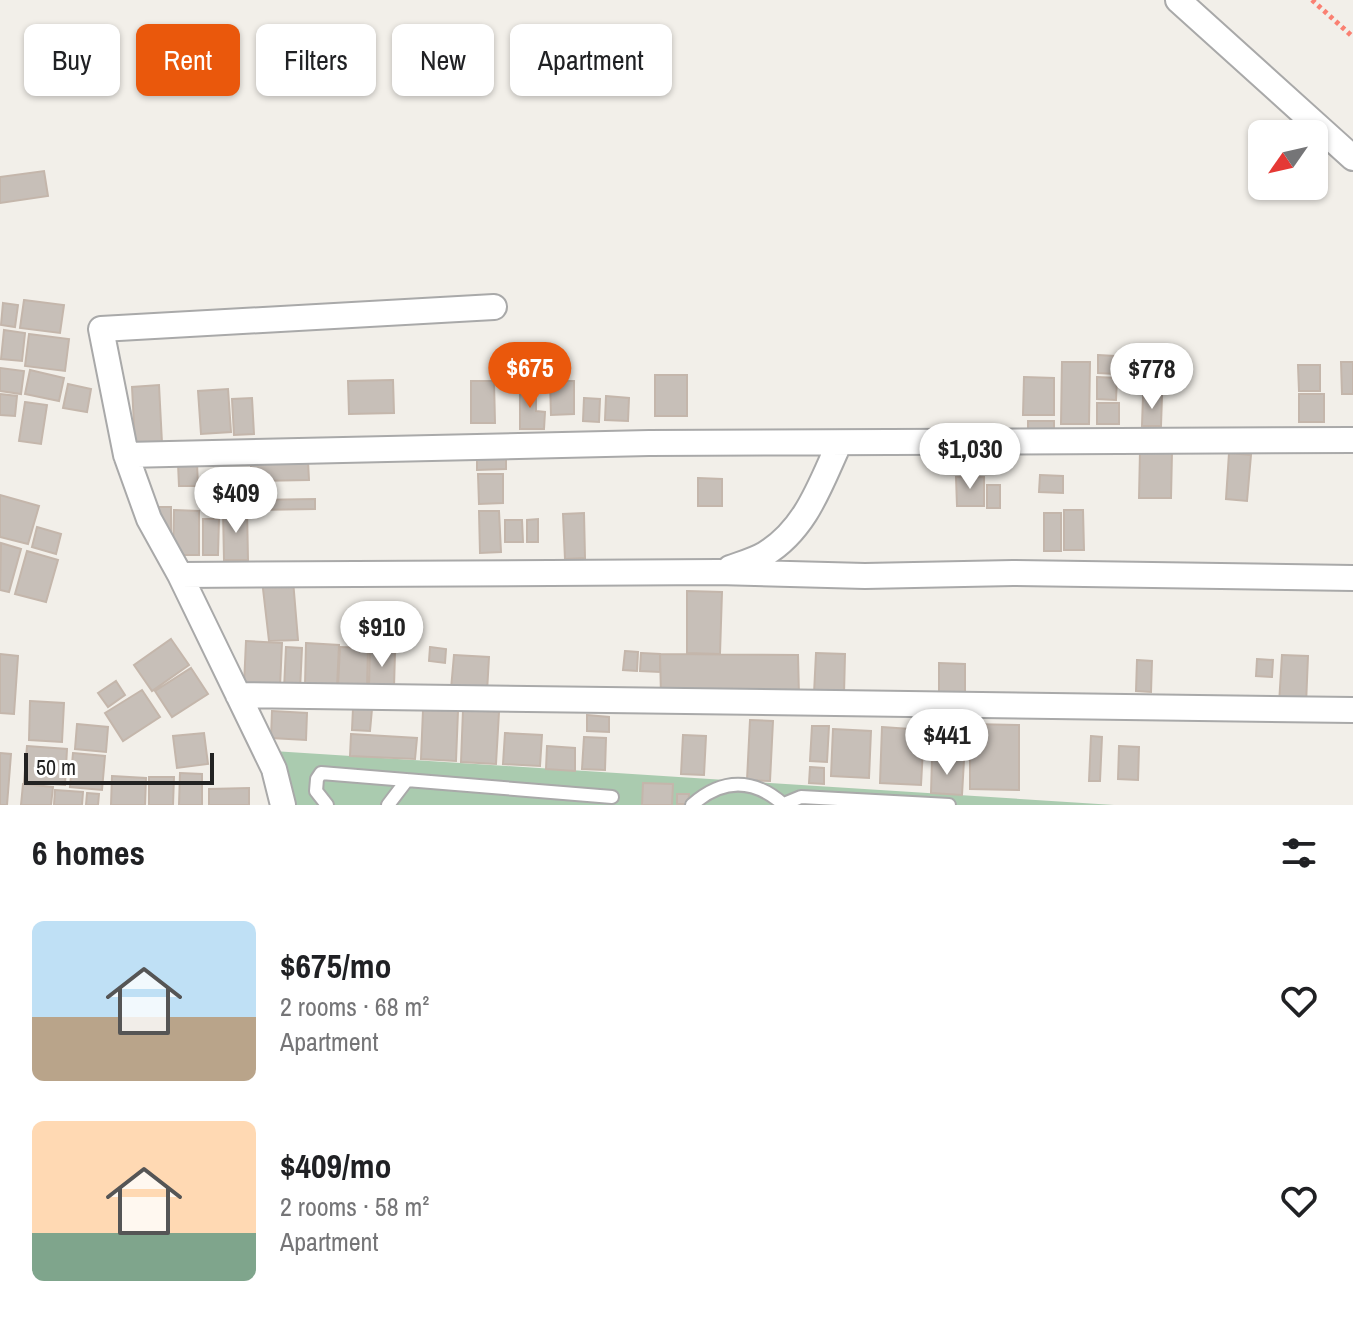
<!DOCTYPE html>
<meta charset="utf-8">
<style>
body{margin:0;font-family:"Archivo Narrow",sans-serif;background:#f6f6f6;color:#202124;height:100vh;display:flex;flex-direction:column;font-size:30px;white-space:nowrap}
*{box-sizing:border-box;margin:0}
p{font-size:26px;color:#757577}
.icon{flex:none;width:44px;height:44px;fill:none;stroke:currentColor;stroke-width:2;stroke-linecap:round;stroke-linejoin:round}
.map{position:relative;height:805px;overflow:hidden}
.side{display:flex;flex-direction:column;background:#fff;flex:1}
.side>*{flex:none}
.top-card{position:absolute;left:24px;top:24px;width:800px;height:72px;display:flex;gap:16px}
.needle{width:52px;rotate:236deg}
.fabs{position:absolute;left:1248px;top:120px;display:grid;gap:16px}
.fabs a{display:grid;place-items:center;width:80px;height:80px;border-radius:12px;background:#fff;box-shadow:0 2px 6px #0004;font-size:40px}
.scale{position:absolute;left:24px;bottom:20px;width:190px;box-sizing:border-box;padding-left:8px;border:4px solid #222;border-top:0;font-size:22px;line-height:28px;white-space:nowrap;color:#222;-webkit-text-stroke:6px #fff;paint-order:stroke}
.price{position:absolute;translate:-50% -68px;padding:0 18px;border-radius:28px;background:#fff;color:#222;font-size:26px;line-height:52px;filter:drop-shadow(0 2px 4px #0008)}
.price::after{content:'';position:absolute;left:50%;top:48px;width:24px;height:18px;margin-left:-12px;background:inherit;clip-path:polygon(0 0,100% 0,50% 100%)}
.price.selected{background:#ea580c;color:#fff}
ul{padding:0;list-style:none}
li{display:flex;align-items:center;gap:24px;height:200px;padding:0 32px}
li span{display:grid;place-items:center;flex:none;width:224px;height:160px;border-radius:12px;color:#555}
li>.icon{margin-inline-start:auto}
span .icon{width:96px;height:96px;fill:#fffc;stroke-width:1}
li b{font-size:34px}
h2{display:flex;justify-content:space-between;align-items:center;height:96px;padding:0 32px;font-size:34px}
.chip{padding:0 28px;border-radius:12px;background:#fff;box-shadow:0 2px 6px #0004;font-size:28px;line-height:72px}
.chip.selected{background:#ea580c;color:#fff}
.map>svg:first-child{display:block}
.cemetery{fill:#aacbaf}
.building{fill:#c7bfb8;stroke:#c4b6ab;stroke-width:2}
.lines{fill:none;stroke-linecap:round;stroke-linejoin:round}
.lane-casing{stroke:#a9a9a9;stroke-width:16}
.street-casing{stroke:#a9a9a9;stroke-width:28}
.path{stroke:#fa8072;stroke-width:5;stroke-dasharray:4 4;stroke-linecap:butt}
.lane{stroke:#fff;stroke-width:12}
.street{stroke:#fff;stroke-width:24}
</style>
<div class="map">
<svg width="1353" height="805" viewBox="0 0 1353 805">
<rect width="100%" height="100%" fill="#f2efe9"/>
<path class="cemetery" d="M273,751l841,54h-818z"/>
<path class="building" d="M44,171l4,25 -48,7v-26z
M24,300l40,5 -4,28 -40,-5z
M3,303l15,2 -3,22 -14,-2z
M4,330l21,3 -3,28 -21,-2z
M29,334l40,5 -4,32 -40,-5z
M1098,355l17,1v18l-17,-1z
M1062,362h28l-1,62h-28z
M1341,362h12v32h-11z
M1298,365h22v26h-21z
M0,368l24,3 -3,23 -21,-3z
M30,370l34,8 -5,23 -34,-7z
M655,375h32v41h-32z
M1024,377l30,1v37h-31z
M1097,377l20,1 -1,22 -19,-1z
M393,380l1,33 -45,1 -1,-33z
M471,381h23l1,42h-24z
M550,381h24v33l-23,1z
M68,384l23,5 -4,23 -24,-4z
M159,385l3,58 -27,1 -3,-57z
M520,386h16v25l9,1 -1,17h-24z
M228,389l3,43 -30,2 -3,-43z
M0,394l17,2 -2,20 -15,-1z
M1299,394h25v28h-25z
M606,396l23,2 -1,23 -23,-1z
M1143,396h19l-1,30h-19z
M252,398l2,36 -20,1 -2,-36z
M584,398l16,1 -1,23 -16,-1z
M25,402l22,3 -6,39 -22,-3z
M1097,403h22v21h-22z
M1028,421h26v15l-26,-1z
M1140,451l32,1 -1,46h-32z
M1229,453l22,2 -4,46 -21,-2z
M477,459h29v10l-29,1z
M251,461h57l1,19 -58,1z
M178,463h19l1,23h-19z
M478,474h25v29l-24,1z
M1040,475l23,1v17l-24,-1z
M956,477h28v29h-27z
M698,478l24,1v27h-24z
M987,485h13v23h-13z
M0,495l39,11 -11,38 -28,-7z
M315,499v10l-63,1v-10z
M154,507h17v38z
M247,509l1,51h-24l-1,-50z
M174,510l25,1v44h-26z
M1064,510h19l1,40h-20z
M479,511h20l2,41 -21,1z
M584,513l1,45 -20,1 -2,-45z
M1044,513h17v38h-17z
M203,519h16l-1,36h-15z
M538,519v23h-11v-22z
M505,520h17l1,22h-18z
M37,527l24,7 -5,20 -24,-7z
M1,543l20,6 -12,43 -9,-2z
M27,551l31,9 -12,42 -31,-8z
M262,580h31l5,60 -29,1z
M687,591l35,1 -2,62 -33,-1z
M171,639l18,26 -37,26 -18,-26z
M246,641l36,2 -2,44 -36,-2z
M306,643l33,2 -2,42 -32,-2z
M286,647l16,1 -2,42 -16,-1z
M340,647l28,1 -1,39 -29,-1z
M430,647l16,2 -1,14 -16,-2z
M370,650l25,2 -1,36 -25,-1z
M625,651l13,1 -1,19 -14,-1z
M641,653l19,1v18l-20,-1z
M816,653l29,1 -1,41 -30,-1z
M0,654l18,2 -4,58 -14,-1z
M660,654l138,1 1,42 -138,-2z
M454,655l35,2 -2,35 -36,-3z
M1282,655l26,1 -2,49 -27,-1z
M1257,659l16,1 -1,17 -16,-1z
M1137,660l15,1 -1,31 -15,-1z
M939,663l26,1v37l-26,-1z
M191,668l17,26 -36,23 -17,-26z
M116,681l9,14 -17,12 -10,-14z
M142,690l18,27 -37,24 -18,-28z
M30,701l34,2 -2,39 -33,-2z
M353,708l19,1 -2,22 -18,-1z
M423,710l35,1 -2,50 -35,-2z
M463,710l36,2 -3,52 -35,-2z
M272,711l35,2 -1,27 -35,-2z
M587,715l22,2v15l-22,-1z
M931,719l32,2 -1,31 -33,-2z
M750,720l23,1 -3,60 -23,-1z
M77,724l31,3 -2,25 -31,-3z
M970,724l49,1v65l-49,-1z
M812,726h17l-2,36 -17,-1z
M882,727l42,3 -3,55 -41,-2z
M833,729l38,2 -2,47 -38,-2z
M204,733l4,31 -31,4 -4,-32z
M505,733l37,2 -2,31 -37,-2z
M351,734l66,4 -2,21 -65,-3z
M683,735l23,1 -2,39 -23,-1z
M1091,736l11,1 -2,44h-11z
M584,737l22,1 -1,32 -23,-1z
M27,746l40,3 -2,36 -41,-3z
M547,746l28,2v23l-29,-2z
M1119,746l20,1 -1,33 -20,-1z
M0,753l11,1 -4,51h-7z
M73,753l32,3 -3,34 -32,-3z
M932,759l32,1 -2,35 -31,-2z
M810,767l14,1v16l-15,-1z
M180,773l22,1v31h-23z
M112,776l34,2 -1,27h-34z
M149,777h25l-1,28h-24z
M643,783l30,1 -1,21h-30z
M23,784l30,3 -2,18h-30z
M249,788v17h-40v-16z
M55,790l28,2 -1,13h-28z
M87,793l12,1 -1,11h-12z
M677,794h12l-1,10h-11z"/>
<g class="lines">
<g class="lane-casing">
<path id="lane" d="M784,804l17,-7 148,8
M327,805l-11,-14 1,-12 4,-6 291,24
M388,805l19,-25
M692,805c30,-27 62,-27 92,0"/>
</g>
<g class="street-casing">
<path id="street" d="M1178,0l175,158
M126,455l523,-12 704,-3
M730,568c11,-4 25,-8 35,-14 41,-25 55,-69 74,-110
M180,575l538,-3 147,4 148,-3 340,5
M238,695l1115,15
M283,805l-9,-36 -94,-194 -31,-56 -23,-64 -25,-126 393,-22"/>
</g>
<path class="path" d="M1312,0l41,37"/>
<use href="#lane" class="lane"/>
<use href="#street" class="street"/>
</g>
</svg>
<div class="fabs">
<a><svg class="needle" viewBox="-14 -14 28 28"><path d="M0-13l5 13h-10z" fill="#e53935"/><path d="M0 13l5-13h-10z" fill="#757577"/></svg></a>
</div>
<div class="scale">50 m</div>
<b class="price selected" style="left:530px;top:410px">$675</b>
<b class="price" style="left:1152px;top:411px">$778</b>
<b class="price" style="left:970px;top:491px">$1,030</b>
<b class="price" style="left:236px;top:535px">$409</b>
<b class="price" style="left:382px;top:669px">$910</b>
<b class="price" style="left:947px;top:777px">$441</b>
<div class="top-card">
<a class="chip">Buy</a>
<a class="chip selected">Rent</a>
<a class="chip">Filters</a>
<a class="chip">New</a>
<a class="chip">Apartment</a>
</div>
</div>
<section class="side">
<h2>6 homes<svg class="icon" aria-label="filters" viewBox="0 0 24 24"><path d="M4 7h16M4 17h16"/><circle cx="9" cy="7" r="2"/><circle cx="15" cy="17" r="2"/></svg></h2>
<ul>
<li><span style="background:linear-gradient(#bfe0f5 60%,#b9a48a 0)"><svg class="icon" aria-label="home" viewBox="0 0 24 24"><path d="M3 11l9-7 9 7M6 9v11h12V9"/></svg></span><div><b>$675/mo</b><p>2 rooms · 68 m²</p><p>Apartment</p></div><svg class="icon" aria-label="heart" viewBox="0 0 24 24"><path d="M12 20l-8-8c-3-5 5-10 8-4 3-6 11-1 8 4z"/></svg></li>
<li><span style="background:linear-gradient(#ffd9b3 70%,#7fa58c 0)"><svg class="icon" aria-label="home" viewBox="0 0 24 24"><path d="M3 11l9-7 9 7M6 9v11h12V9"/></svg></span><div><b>$409/mo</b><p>2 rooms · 58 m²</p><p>Apartment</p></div><svg class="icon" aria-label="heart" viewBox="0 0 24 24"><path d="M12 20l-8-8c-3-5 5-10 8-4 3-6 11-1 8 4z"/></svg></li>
</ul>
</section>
